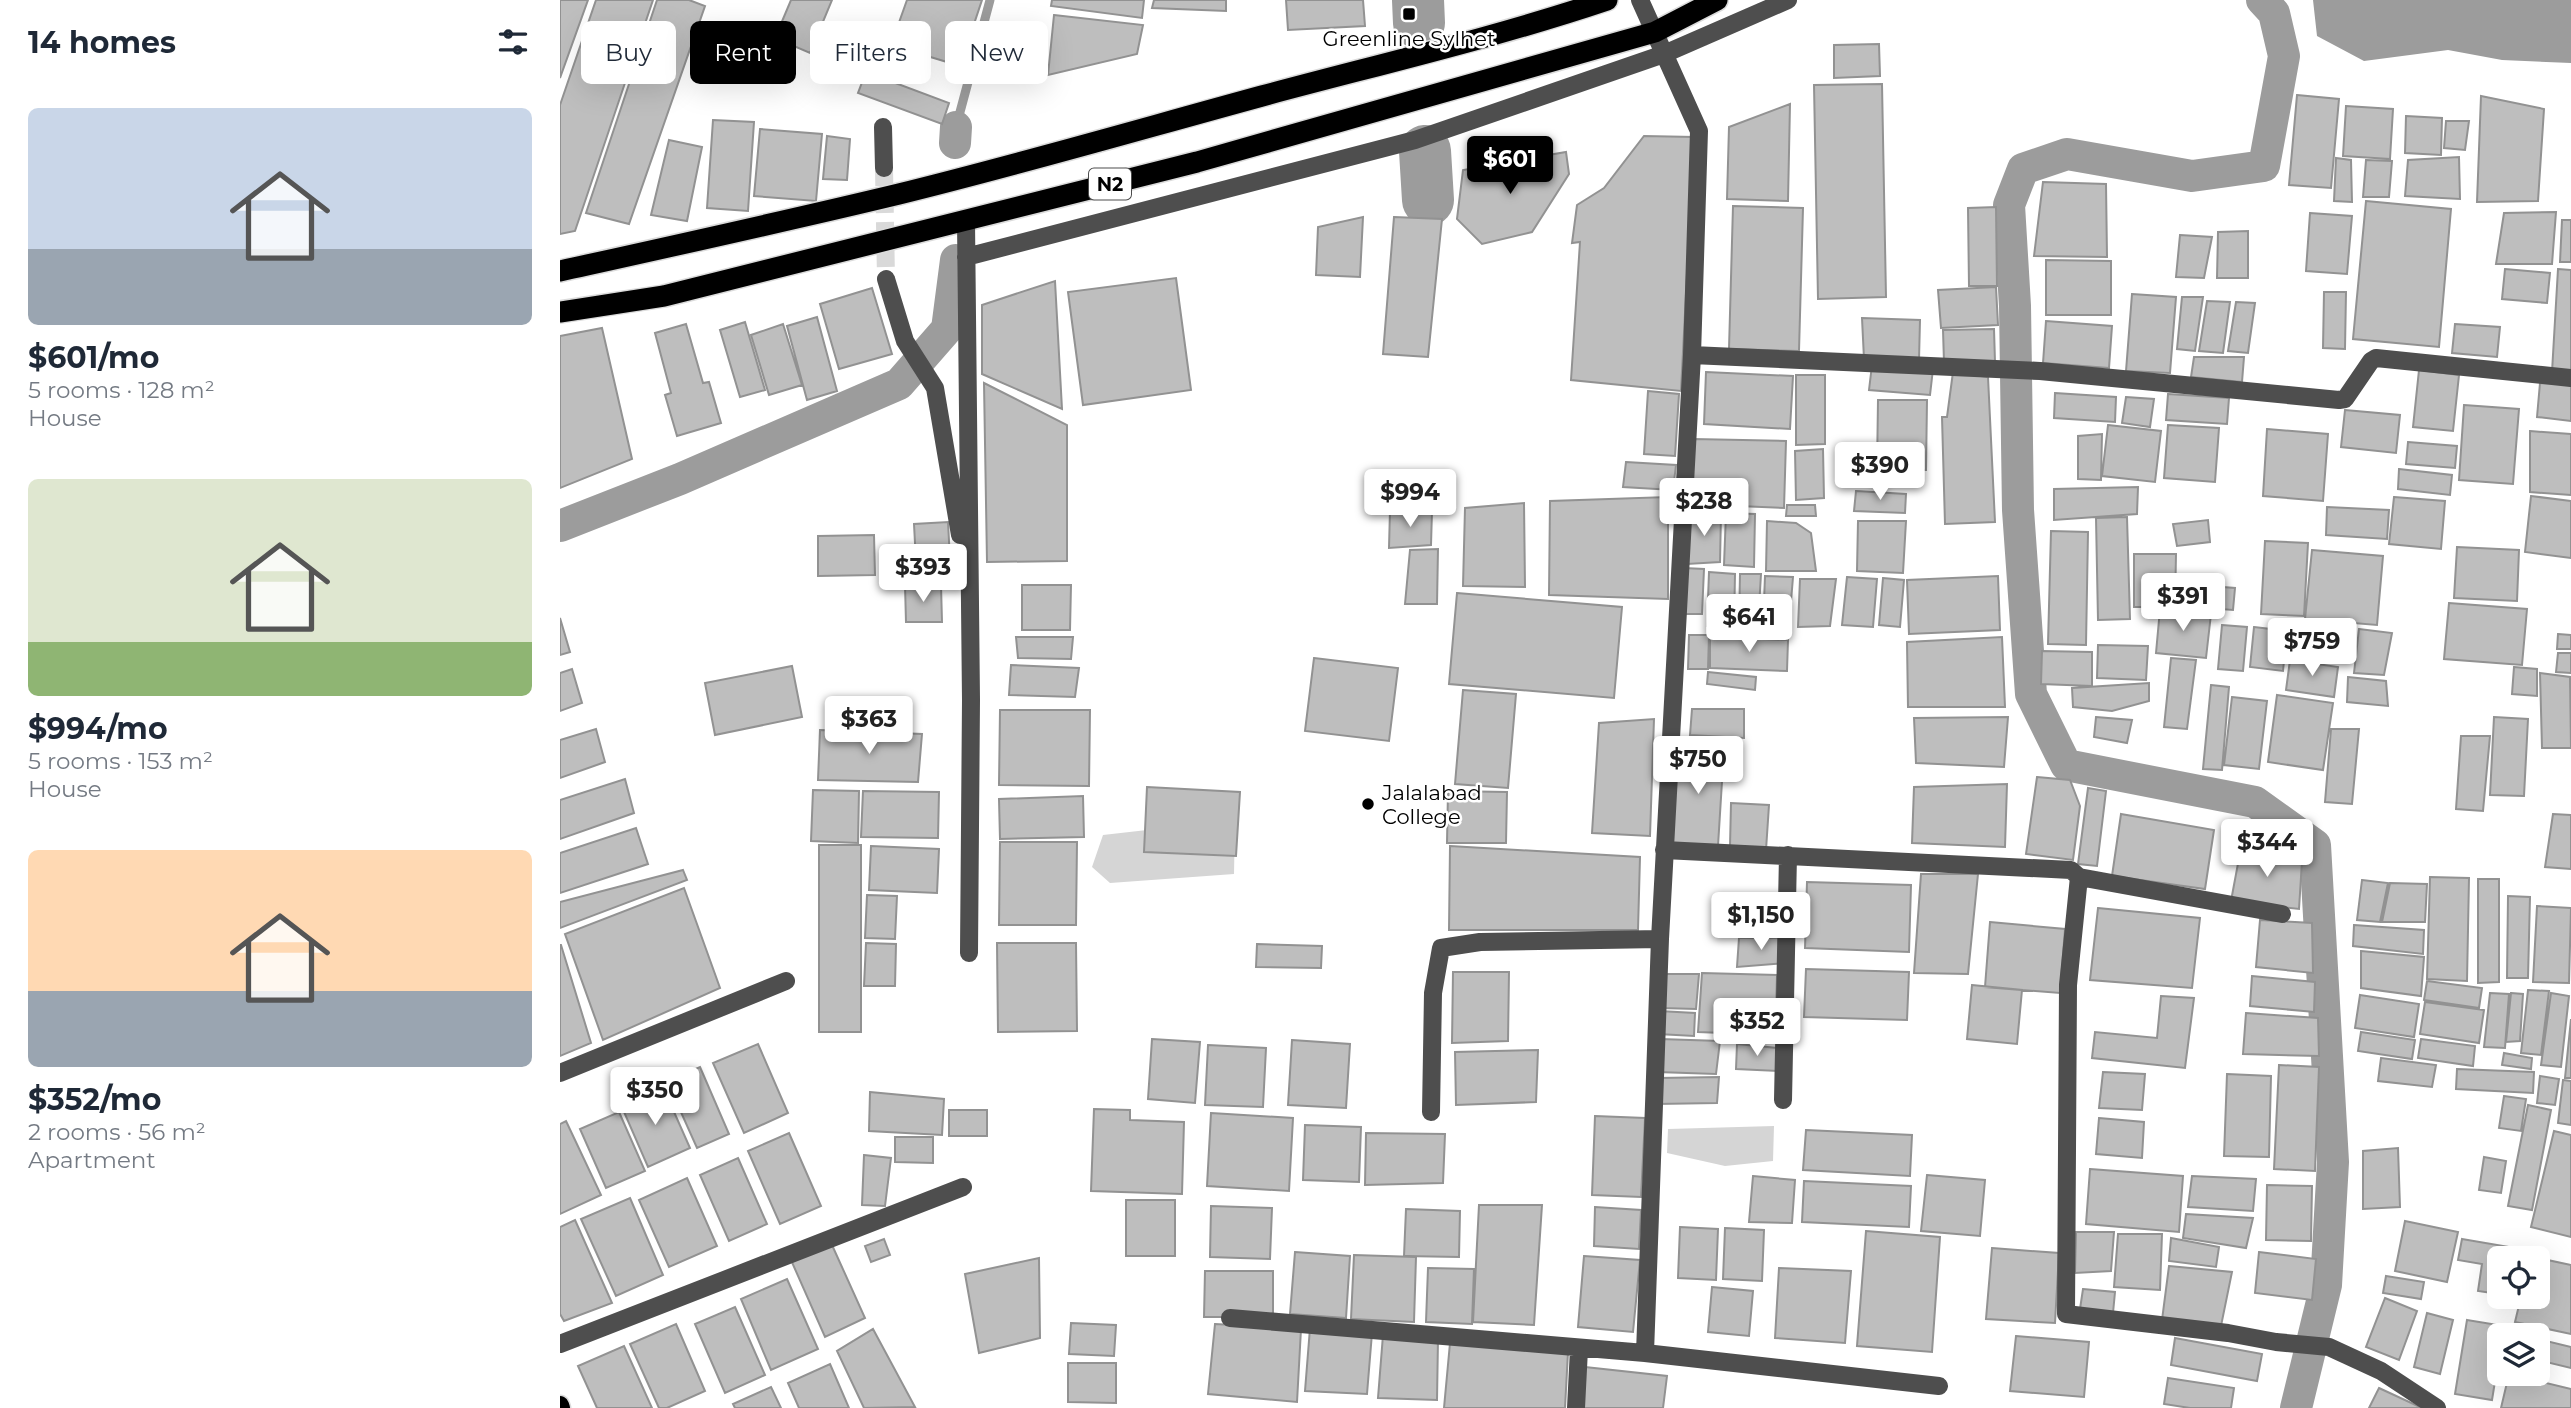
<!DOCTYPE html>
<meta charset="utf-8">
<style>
body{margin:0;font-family:Montserrat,sans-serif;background:#f6f6f7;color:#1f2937;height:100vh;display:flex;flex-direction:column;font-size:26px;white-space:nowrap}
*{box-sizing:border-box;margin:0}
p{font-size:23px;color:#747a83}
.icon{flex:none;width:38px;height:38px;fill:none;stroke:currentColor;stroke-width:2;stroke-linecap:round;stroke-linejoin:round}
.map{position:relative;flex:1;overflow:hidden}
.drawer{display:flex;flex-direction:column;background:#fff;width:560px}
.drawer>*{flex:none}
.banner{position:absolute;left:21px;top:21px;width:665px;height:63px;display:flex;gap:14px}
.fabs{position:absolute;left:1927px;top:1246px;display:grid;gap:14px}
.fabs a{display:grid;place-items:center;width:63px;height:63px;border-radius:10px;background:#fff;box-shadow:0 7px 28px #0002;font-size:35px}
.price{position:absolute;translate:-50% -60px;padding:0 16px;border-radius:7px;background:#fff;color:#222;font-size:23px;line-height:46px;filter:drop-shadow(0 2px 4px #0008)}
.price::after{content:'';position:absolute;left:50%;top:42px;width:21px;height:16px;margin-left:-10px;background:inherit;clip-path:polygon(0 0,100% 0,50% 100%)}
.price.current{background:#000;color:#fff}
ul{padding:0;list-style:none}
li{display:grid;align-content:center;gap:14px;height:371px;padding:0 28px}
li span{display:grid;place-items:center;height:217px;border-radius:10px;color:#555}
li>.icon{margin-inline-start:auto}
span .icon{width:126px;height:126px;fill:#fffc;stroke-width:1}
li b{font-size:30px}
h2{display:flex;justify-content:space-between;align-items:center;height:84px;padding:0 28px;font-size:30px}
.tag{padding:0 24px;border-radius:10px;background:#fff;box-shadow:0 7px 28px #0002;font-size:24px;line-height:63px}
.tag.current{background:#000;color:#fff}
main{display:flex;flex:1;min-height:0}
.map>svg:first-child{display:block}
.green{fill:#d5d5d5}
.water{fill:#9c9c9c}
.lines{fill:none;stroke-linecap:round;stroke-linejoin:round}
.stream{stroke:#9c9c9c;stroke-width:9}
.canal{stroke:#9c9c9c;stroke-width:32}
.river{stroke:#9c9c9c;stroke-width:52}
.building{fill:#bebebe;stroke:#929292;stroke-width:2}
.minor-tunnel{stroke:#d9d9d9;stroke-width:18;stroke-dasharray:18 9;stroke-linecap:butt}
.major-casing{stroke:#dbdbdb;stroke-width:21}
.highway-casing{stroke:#dbdbdb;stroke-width:24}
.minor{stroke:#4e4e4e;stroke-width:18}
.major{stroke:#000;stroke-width:18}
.highway{stroke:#000;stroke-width:21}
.poi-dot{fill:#000;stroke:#fff;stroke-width:2.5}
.labels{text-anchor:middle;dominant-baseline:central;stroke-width:5;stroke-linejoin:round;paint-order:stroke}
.shield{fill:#fff;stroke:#4c4c4c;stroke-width:2}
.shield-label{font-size:19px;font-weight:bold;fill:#000}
.poi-label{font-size:21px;fill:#000;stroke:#fff}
</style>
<main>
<section class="drawer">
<h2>14 homes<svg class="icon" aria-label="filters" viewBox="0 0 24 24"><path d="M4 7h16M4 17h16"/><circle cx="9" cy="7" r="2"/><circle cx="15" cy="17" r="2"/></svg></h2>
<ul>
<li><span style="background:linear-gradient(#c9d6e8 65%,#9aa5b1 0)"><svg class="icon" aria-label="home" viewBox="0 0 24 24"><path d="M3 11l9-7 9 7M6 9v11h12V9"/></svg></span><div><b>$601/mo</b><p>5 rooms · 128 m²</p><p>House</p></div></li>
<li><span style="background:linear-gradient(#dfe7d0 75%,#8fb573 0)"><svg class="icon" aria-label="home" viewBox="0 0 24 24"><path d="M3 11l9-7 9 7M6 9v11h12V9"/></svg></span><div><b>$994/mo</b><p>5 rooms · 153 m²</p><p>House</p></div></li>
<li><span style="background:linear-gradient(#ffd9b3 65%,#9aa5b1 0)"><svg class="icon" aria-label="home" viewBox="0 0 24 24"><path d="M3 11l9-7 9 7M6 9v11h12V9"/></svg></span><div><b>$352/mo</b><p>2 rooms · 56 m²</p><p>Apartment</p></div></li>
</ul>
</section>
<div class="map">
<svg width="2011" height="1408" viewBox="0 0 2011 1408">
<rect width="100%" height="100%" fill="#fff"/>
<path class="green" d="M675,820l-1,54 -124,9 -18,-16 11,-32z
M1214,1126l-1,35 -48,5 -58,-13 1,-24z"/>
<path class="water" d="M1753,0h258v63l-69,-3 -54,-10 -84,11 -47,-25z"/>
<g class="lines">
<path class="stream" d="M396,127l34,-127"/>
<path class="canal" d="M1702,0l12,13 10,43 -20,110 -72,10 -125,-22 -44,15 -14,36 6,101 3,204 13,184 35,71 189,37 60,43 18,317 -7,123 -30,123
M395,143l1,-16
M0,526l120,-47 219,-95 48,-55 9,-69"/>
<path class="river" d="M858,0l1,23
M865,151l3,49"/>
</g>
<path class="building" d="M0,0h28l-28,78z
M36,0h57l-78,231 -15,3v-129z
M97,0h32l16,6 -76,218 -43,-11z
M231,0h41l-22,53 -35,-15z
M347,0h75l-22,66 -69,-21z
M492,0h92l-2,18 -91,-12z
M594,0h72v11l-74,-3z
M726,0h77l2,26 -77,4z
M494,15l89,10 -6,29 -89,21z
M1319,44l1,32 -46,2v-33z
M306,72l83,31 -7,21 -84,-31z
M1322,84l4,213 -68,2 -4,-214z
M1737,95l42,4 -8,89 -42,-3z
M1921,96l63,13 -6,92 -61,1z
M1230,104l-2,97 -61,-2 2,-72z
M1786,106l47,3 -3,50 -47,-3z
M1846,116l36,2 -1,37 -36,-2z
M153,120l41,2 -6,89 -41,-3z
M1886,121h23l-4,29 -21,-2z
M200,129l62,5 -6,67 -62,-5z
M267,136l23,3 -3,41 -24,-1z
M1084,136l50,1 -13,254 -110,-11 9,-138 -8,1 5,-38 27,-17z
M109,140l33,7 -15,74 -36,-6z
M1006,152l3,22 -37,58 -50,12 -25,-25 6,-49z
M1899,157l1,42 -55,-3 3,-36z
M1776,158l15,2 1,42 -18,-1z
M1806,160l26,1 -3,36h-26z
M1483,182l63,2 1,73 -73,-1z
M1806,201l85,8 -12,138 -86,-8z
M1173,206l70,2 -4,143 -70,-2z
M1436,207l1,79h-28l-1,-78z
M1996,212l-4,52h-56l8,-51z
M1750,213l42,3 -5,58 -41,-3z
M803,217l-3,60 -44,-2 2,-48z
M834,217l48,2 -14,138 -45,-3z
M2002,220h9v42h-11z
M1688,231v47h-31l1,-46z
M1620,235l32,2 -8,41 -28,-1z
M1486,260l65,1v54h-65z
M1945,269l45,4 -3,30 -45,-4z
M1998,269l13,1v103l-19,-1z
M616,278l15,112 -108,15 -15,-113z
M495,281l7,128 -80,-35v-69z
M1436,287l2,38 -57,3 -3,-38z
M312,288l20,66 -53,15 -19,-65z
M1764,292h22l-1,57 -22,-1z
M1572,294l44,3 -6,76 -44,-2z
M1622,297h21l-8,54 -18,-2z
M1647,301l23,1 -7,51 -24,-2z
M1676,302l19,1 -7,50 -20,-2z
M257,317l20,74 -30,9 -20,-74z
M1302,318l58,2 -1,40 -55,-1z
M1486,321l66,5 -3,42 -66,-5z
M185,322l20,68 -25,7 -20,-67z
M126,324l17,59 6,-1 12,41 -44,13 -12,-41 6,-2 -16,-60z
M223,324l19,61 -33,10 -18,-60z
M1895,324l45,3 -3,30 -45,-4z
M42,328l30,131 -72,29v-152z
M1434,329l1,33h-51l-1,-32z
M1634,357h50l-2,25 -51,-5z
M1312,365l61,4 -3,26 -61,-5z
M1859,370l40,5 -6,56 -40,-4z
M1146,372l87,4 -3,53 -86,-5z
M1393,372l35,5 7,145 -50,2 -3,-107h5z
M1236,375h29v69l-29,1z
M424,383l83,42v136l-80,1z
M1980,383l31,1v37l-34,-4z
M1088,391l31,3 -4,62 -31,-2z
M1495,393l61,4 -1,25 -61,-4z
M1608,394l61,4 -2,26 -61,-4z
M1566,397l28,2 -4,28 -28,-4z
M1318,400h49l-1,70 -49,-1z
M1904,405l55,4 -6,75 -54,-4z
M1785,410l55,5 -4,38 -55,-6z
M1548,425l53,6 -6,51 -53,-6z
M1608,425l51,3 -4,54 -51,-4z
M1707,429l61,5 -5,67 -60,-5z
M1970,431l41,3v61l-41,-3z
M1542,434l-1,46 -23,-1v-43z
M1133,439l93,2 -2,67 -94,-4z
M1848,442l49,4 -2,22 -49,-4z
M1263,449l1,49 -28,2 -1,-49z
M1066,462l50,3 -3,25 -50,-3z
M1839,469l53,6 -2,20 -52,-6z
M1578,487l-1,27 -83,6v-31z
M1296,491l50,3 -1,19 -51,-2z
M1971,496l40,5v57l-46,-6z
M1108,497v102l-119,-4 1,-94z
M1834,497l51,4 -4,48 -52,-5z
M964,503l1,84 -62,-1 2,-78z
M1227,505h28l1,11h-30z
M1767,507l62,3 -2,29 -61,-4z
M830,510l42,1 -1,34 -42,3z
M1161,513l-1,49 -33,2 1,-50z
M1166,513l29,1 -1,53 -30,-2z
M1567,517l3,102 -32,1 -2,-102z
M1648,520l2,22 -33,4 -4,-22z
M1207,521l29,2 15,10 5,38h-50z
M1298,521h48l-3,52 -46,-2z
M388,522l2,38 -34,2 -2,-38z
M1491,531l37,1 -2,113 -38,-1z
M314,535l1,40 -57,1v-40z
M1705,541l43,2 -4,73 -43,-2z
M1897,547l62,3 -2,51 -63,-3z
M878,549l-1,55h-32l5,-54z
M1752,550l71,6 -6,69 -72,-6z
M1574,554h42l-1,53h-41z
M1124,568l20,1 -2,45h-18z
M1149,572l26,2 -1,52h-27z
M1180,574h21l-3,50h-19z
M1205,576l28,1 -4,49 -26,2z
M1438,576l2,54 -91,4 -2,-54z
M1287,577l30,2 -4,48 -31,-2z
M1323,578l21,2 -4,47 -21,-2z
M1240,579h36l-6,47 -32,1z
M1623,584l52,4 -2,22 -52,-4z
M345,585h36l1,37h-36z
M462,585h49l-1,45h-48z
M897,593l165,14 -8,91 -165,-14z
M1889,603l78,6 -5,56 -78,-6z
M1600,609l51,5 -5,44 -50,-5z
M0,618l10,34 -10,3z
M1662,625l25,2 -4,44 -25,-2z
M1694,627l33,4 -4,40 -33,-4z
M1734,629l52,4 -3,25 -51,-4z
M1799,629l33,4 -8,42 -30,-2z
M1998,634l13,1v14h-14z
M1129,635h20l-1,34h-20z
M456,637h57l-2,22 -53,-1z
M1150,637l78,3 -1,31 -77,-3z
M1442,637l3,70h-97l-1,-65z
M1538,645l50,1 -2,34 -49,-2z
M1482,651l50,1v34l-51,-2z
M1998,653h13v20l-15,-1z
M754,658l84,10 -9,73 -84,-10z
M1611,658l25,2 -9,69 -23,-2z
M1730,660l48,7 -4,30 -48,-7z
M451,665l68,3 -4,29 -66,-2z
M232,666l10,51 -87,18 -10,-52z
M1954,667l23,2v27l-25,-2z
M12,669l10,34 -22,8v-38z
M1148,672l48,5 -1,13 -48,-6z
M1980,673l30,4 1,71h-29z
M1788,677l38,4 2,25 -41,-4z
M1589,683v18l-37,10 -39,-4 -1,-19z
M1651,685l18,2 -7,83 -19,-1z
M903,690l53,4 -8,94 -53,-4z
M1717,695l56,8 -10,67 -55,-8z
M1672,697l35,4 -8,68 -35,-4z
M1132,709h52v29l-54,-3z
M440,710h90l-1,76 -90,-1z
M1448,717l-4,50 -88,-4 -2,-45z
M1536,717l36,3 -5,23 -33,-6z
M1934,717l34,2 -4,77 -34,-1z
M1094,719l-4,117 -58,-3 7,-110z
M36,729l9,33 -45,16v-38z
M1771,729h28l-7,75 -27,-2z
M260,730l102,4 -4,48 -100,-2z
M1901,736h29l-7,75 -27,-2z
M1118,745l46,4 -6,97 -47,-3z
M1477,777l33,3 10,26 -7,54 -47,-6z
M65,779l9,34 -74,26v-39z
M1447,784l-2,63 -93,-4 2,-56z
M587,787l93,5 -4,64 -92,-4z
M1528,788l18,3 -9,75 -19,-2z
M253,790l46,1 -1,52 -47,-2z
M303,791l76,1 -1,46 -77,-1z
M888,791l59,1 -1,51h-59z
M523,796l1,41 -84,2 -1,-40z
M1171,803l38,2 -3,45 -36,-4z
M1561,814l93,16 -9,59 -93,-13z
M1993,814l18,1v54l-26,-2z
M76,828l12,36 -88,29v-40z
M440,842h77l-1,83h-77z
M1682,842l57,22 3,-3 -3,48 -68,-8z
M259,845h42v187h-42z
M311,846l68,3 -2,44 -68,-3z
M890,846l190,11 -2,73h-189z
M123,870l4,10 -127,48v-26z
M1361,874h57l-10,100 -54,-1z
M1870,877l39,1 -2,103 -40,-2z
M1918,879h21v103l-21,1z
M1802,880l26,3 -8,39 -23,-2z
M1247,882l104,3 -2,67 -104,-4z
M1830,883l37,1 -2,38h-43z
M124,888l36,100 -117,52 -38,-106z
M307,895l30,1 -2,43 -30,-1z
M1948,896l22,1 -2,81h-21z
M1977,906l34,2 -2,75 -36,-1z
M1538,908l102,10 -8,70 -102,-8z
M1700,920l52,3 1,50 -57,-6z
M1430,922l75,7 -5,64 -75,-6z
M1794,925l70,5 -1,24 -70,-8z
M1179,938h47l-1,25 -48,4z
M306,943l30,1 -1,42h-31z
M437,943h79l1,88 -79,1z
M697,944l65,2 -1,22 -65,-1z
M1,945l30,98 -31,13v-111z
M1801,951l63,6 -3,39 -60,-8z
M1246,969l103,3 -2,48 -103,-3z
M893,972h56l-1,69 -56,2z
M1142,973l75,2 -2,60 -77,-3z
M1103,974h36l-3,35 -35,-1z
M1692,976l63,6 -1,30 -64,-6z
M1867,981l55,7 -3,20 -55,-8z
M1412,985l50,5 -5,54 -50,-5z
M1968,990l21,1 -8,64 -20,-2z
M1930,993l19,1 -4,54 -21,-1z
M1951,993l12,1 -3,47 -14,1z
M1991,993l18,3 -8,71 -20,-2z
M1800,995l59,9 -5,33 -59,-9z
M1601,996l33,2 -9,70 -93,-10 3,-26 62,6z
M1865,1002l59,8 -5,33 -59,-9z
M1099,1011l36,2 -1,23 -36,-2z
M1686,1013l72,5 1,38 -76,-2z
M2011,1019v59h-6z
M1801,1032l54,8 -3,19 -54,-8z
M592,1039l48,3 -5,61 -47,-4z
M1100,1039l60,2 -4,33 -59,-2z
M1861,1039l54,7 -2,20 -55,-8z
M732,1040l58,4 -4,64 -58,-3z
M198,1044l30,69 -44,20 -31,-70z
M1177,1044l40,4 1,23 -42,-2z
M648,1045l58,3 -3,59 -58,-2z
M978,1050l-2,52 -80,3 -1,-53z
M1944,1053l28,5 -1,11 -29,-4z
M1821,1058l55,7 -4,22 -54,-6z
M1719,1065l40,2 -4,104 -41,-2z
M140,1067l29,67 -32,14 -30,-67z
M1897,1069l77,3 -1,21 -77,-4z
M1543,1072l42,2 -3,36 -43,-2z
M1667,1074l44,2 -2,81 -45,-1z
M1980,1076l19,3 -4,26 -18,-2z
M1159,1077l-2,26 -61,1 2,-26z
M2003,1080l8,1v44l-13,-2z
M103,1087l27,61 -42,19 -27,-62z
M310,1092l74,7 -2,36 -73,-4z
M1944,1096l22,3 -5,32 -22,-3z
M1968,1105l23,5 -19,100 -24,-4z
M534,1109l36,1v10l54,2 -2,72 -91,-3z
M389,1110h38v26h-38z
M59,1112l26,59 -39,17 -26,-59z
M651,1113l82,5 -4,73 -82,-5z
M1035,1116l50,2 -4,79 -49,-2z
M1539,1118l45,4 -2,36 -46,-4z
M6,1121l35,74 -41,19v-90z
M745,1125l56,2 -2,55 -56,-2z
M1246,1130l106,5 -2,41 -107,-6z
M1994,1131l17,4v102l-40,-10z
M229,1133l32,73 -41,18 -32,-73z
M806,1133l79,1 -2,49 -78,2z
M335,1137h38v26l-38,-1z
M1838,1148l2,59 -37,2v-58z
M304,1155l27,3 -6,48 -23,-1z
M1924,1157l22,4 -5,32 -22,-3z
M178,1158l29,66 -38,17 -29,-66z
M1530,1169l93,7 -4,56 -93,-8z
M1367,1175l58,5 -5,56 -59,-5z
M1193,1176l42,4 -3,43 -43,-1z
M1632,1176l64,3 -3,32 -65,-4z
M127,1178l30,68 -48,21 -30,-67z
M1244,1181l107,5 -2,41 -107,-5z
M1707,1185l45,1 -1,55 -45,-1z
M70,1198l33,77 -47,21 -35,-77z
M566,1200h49v56h-49z
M919,1205h63l-8,120 -61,-3z
M651,1206l61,2 -2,51 -60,-2z
M1035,1207l46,3 -2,39 -45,-3z
M846,1209l54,2 -1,46 -55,-1z
M1626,1214l67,4 -7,30 -63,-10z
M15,1220l37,83 -48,18 -4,-7v-87z
M1845,1221l53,11 -11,50 -52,-11z
M1120,1227l38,2 -2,51 -38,-2z
M1165,1228l39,2 -2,51 -39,-2z
M1306,1231l74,6 -8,115 -75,-6z
M1516,1232h38l-3,39 -36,2z
M1558,1234h44l-2,56 -46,-3z
M1611,1238l48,9 -3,20 -47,-6z
M324,1239l6,16 -19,7 -6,-16z
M1902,1239l53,9 -2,10h-14v36l-21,-3 4,-27 -24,-4z
M272,1245l33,73 -40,19 -34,-77z
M1432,1248l67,5 -4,70 -69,-4z
M735,1252l55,4 -4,62 -56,-4z
M1699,1252l57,7 -4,41 -57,-7z
M794,1255l62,2 -2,65 -63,-3z
M1024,1256l56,4 -7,72 -55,-5z
M1969,1256l42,9v69l-56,-12 6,-25h17v-39h-9z
M479,1258l1,80 -61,15 -14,-79z
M1609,1266l63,6 -11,54 -59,-6z
M868,1268l46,1 -2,55 -46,-2z
M1219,1268l72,3 -6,72 -70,-5z
M645,1271h68v46h-69z
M1826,1276l38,6 -3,17 -38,-6z
M227,1279l31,70 -47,21 -30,-71z
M1152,1287l41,4 -4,45 -41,-4z
M1523,1289l32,3 -2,21 -33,-4z
M1825,1298l32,13 -18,49 -33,-13z
M175,1307l30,68 -40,18 -30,-69z
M1867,1313l26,7 -13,54 -26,-7z
M1907,1320l37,6 -1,9h-4v22l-7,43 -37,-6z
M511,1323l45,2 -2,31 -45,-2z
M116,1324l29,67 -38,17h-8l-29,-64z
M655,1324l86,5 -4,73 -89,-8z
M750,1328l62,5 -5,61 -62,-3z
M313,1329l42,78 -51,1 -27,-57z
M823,1335l55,4 -1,61 -59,-2z
M1456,1336l73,6 -5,55 -74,-6z
M1615,1338l87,16 -5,27 -86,-16z
M1978,1339l33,8v21l-33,-8z
M890,1343l118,9 -3,56h-121z
M64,1346l28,62h-55l-19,-42z
M508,1363h48v40l-48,-1z
M270,1364l19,44h-50l-11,-25z
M1025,1367l82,9 -4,32h-82z
M1949,1374l62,15v19h-70z
M1608,1378l66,10 -3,20h-41l-26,-4z
M211,1387l10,21h-46l-2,-4z
M1819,1388l43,20h-53z"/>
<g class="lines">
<path class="minor-tunnel" d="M324,168l2,111"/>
<g class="major-casing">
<path id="major" d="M0,1405l1,3"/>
</g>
<g class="highway-casing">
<path id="highway" d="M0,271c113,-25 227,-50 339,-77 122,-30 242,-65 363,-98 115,-31 232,-58 345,-96
M0,312l104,-16 533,-134 458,-130 62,-32"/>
</g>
<path class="minor" d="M1080,0l59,131 -7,224 -32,584 -15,414
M323,127l1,41
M406,221l5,479 -2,253
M406,257l449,-117 249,-86 124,-54
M326,279l19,62 30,47 25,147
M1132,355l348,16 299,29 6,-1 26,-38 5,-3 195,20
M1104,850l407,20 8,7 203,37
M1519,877l-11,108 -2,329 162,19 48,9 53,5 52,24 56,37
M0,1073l226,-92
M1223,1100l5,-245
M871,1112l2,-119 8,-45 39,-6 180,-3
M670,1318l415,35 294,33
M0,1344l403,-157
M1016,1408l3,-59"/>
<use href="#major" class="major"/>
<use href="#highway" class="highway"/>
</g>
<g class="poi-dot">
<rect x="842" y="7" width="14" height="14" rx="3.5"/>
<circle cx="808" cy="804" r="7"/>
</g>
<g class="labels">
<rect class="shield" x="529" y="168.5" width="42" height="31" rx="5"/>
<g class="shield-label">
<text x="550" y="184">N2</text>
</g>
<g class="poi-label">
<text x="849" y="38">Greenline Sylhet</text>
<text x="822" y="792" text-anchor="start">Jalalabad<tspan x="822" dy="24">College</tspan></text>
</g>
</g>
</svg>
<div class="fabs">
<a><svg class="icon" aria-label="locate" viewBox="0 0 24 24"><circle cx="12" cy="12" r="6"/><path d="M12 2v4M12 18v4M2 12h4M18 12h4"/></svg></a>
<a><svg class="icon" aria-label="layers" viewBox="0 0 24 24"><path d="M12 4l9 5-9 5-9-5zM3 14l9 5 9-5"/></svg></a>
</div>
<b class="price current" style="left:950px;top:196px">$601</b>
<b class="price" style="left:1320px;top:502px">$390</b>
<b class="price" style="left:850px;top:529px">$994</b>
<b class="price" style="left:1144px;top:538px">$238</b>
<b class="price" style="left:363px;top:604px">$393</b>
<b class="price" style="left:1623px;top:633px">$391</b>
<b class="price" style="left:1189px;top:654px">$641</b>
<b class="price" style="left:1752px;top:678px">$759</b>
<b class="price" style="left:309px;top:756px">$363</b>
<b class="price" style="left:1138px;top:796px">$750</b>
<b class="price" style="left:1707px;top:879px">$344</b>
<b class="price" style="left:1201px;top:952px">$1,150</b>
<b class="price" style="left:1197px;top:1058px">$352</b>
<b class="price" style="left:95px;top:1127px">$350</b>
<div class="banner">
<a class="tag">Buy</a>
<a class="tag current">Rent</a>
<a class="tag">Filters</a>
<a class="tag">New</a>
</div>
</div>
</main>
